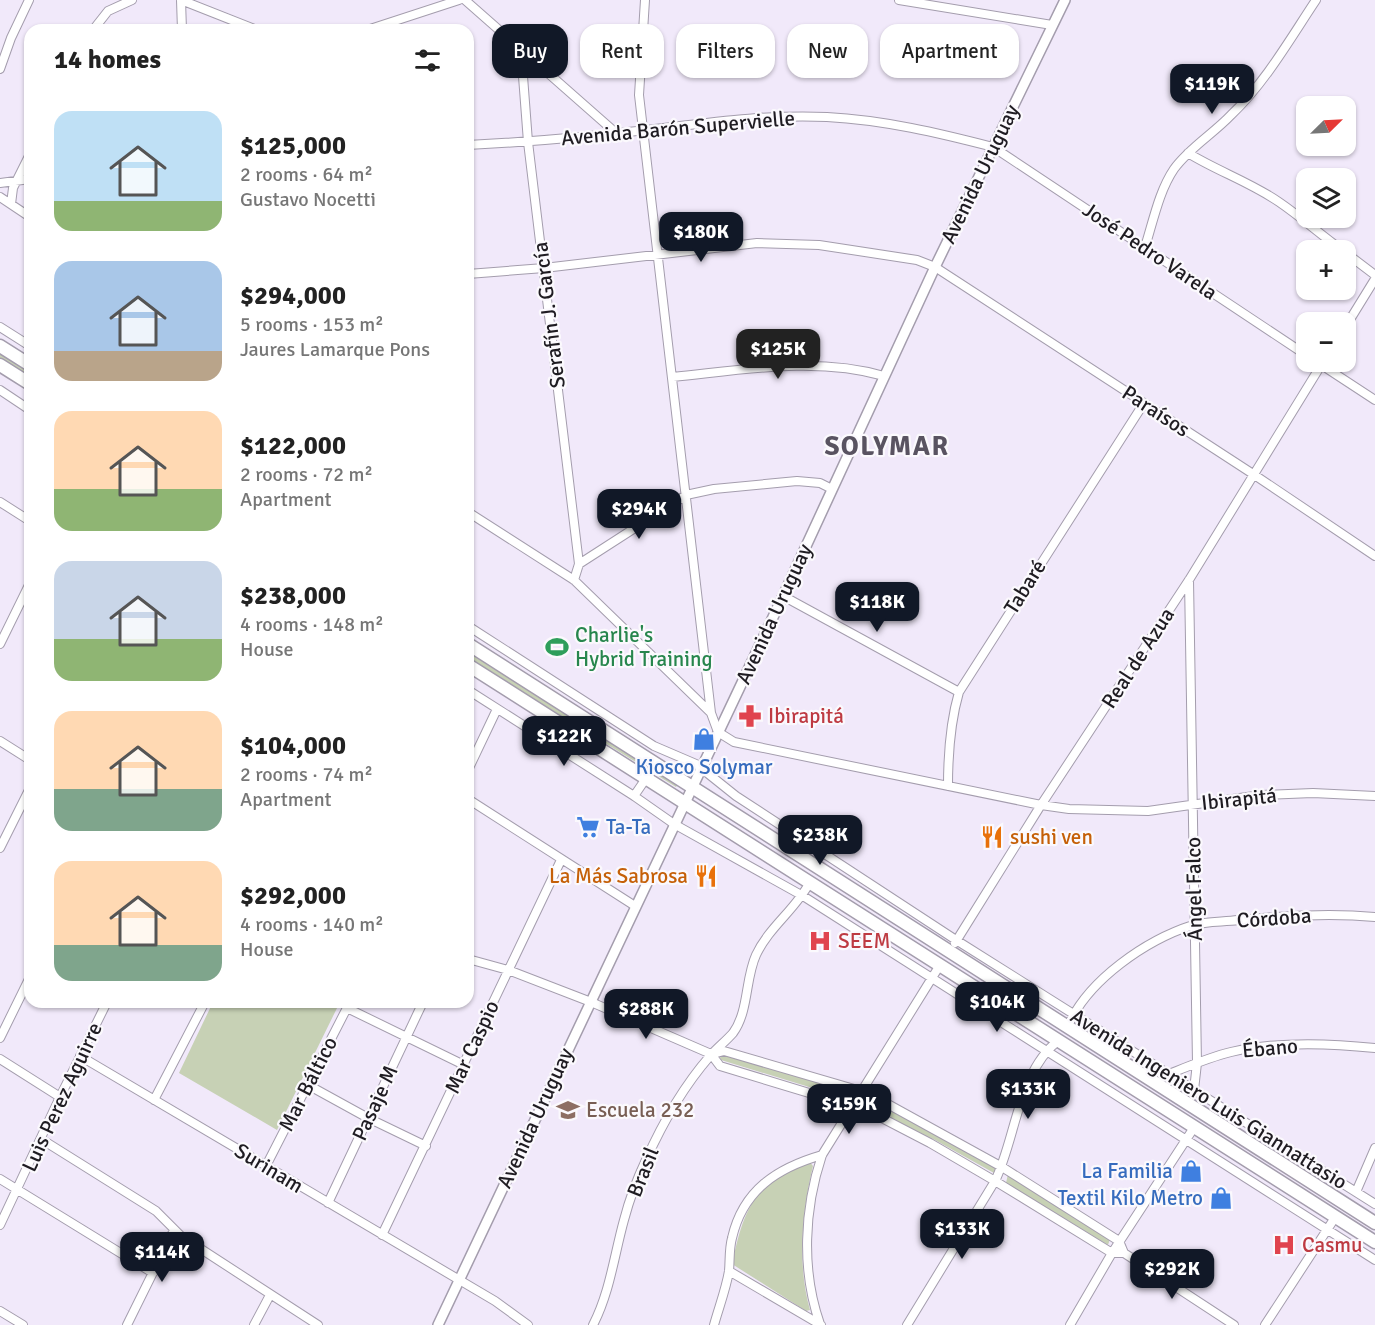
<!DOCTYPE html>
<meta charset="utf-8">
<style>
body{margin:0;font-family:Signika,sans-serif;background:#f6f6f6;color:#222;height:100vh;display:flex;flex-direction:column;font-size:22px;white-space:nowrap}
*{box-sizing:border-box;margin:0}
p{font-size:20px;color:#767676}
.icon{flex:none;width:33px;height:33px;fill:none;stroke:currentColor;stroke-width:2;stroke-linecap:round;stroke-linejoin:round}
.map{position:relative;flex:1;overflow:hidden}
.sheet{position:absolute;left:24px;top:24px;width:450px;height:984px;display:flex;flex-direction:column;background:#fff;border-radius:18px;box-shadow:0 2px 4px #0004}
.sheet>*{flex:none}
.hud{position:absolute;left:492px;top:24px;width:570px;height:54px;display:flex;gap:12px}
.needle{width:39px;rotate:66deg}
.fabs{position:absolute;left:1296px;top:96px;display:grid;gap:12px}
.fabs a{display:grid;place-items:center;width:60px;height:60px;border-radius:12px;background:#fff;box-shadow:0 2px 4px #0004;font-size:30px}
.price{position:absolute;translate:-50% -51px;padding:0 14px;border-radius:12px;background:#111827;color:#fff;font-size:20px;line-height:39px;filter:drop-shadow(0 2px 3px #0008)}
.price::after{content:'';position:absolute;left:50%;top:36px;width:18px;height:14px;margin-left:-9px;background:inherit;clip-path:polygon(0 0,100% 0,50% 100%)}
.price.on{background:#222;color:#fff}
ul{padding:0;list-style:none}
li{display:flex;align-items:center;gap:18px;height:150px;padding:0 30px}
li span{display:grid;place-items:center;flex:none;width:168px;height:120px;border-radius:18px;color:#555}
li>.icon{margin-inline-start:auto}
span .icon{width:72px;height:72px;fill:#fffc;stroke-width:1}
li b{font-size:26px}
h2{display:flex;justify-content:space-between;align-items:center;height:72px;padding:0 30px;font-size:26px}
.tag{padding:0 21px;border-radius:18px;background:#fff;box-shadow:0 2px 4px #0004;font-size:21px;line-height:54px}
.tag.on{background:#111827;color:#fff}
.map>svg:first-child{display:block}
.green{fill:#c7d1b5}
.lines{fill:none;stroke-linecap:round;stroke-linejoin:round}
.minor-casing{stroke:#a49dad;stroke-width:10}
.tertiary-casing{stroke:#a49dad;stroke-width:12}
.primary-casing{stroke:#a49dad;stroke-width:15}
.minor{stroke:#fff;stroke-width:8}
.tertiary{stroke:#fff;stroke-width:9}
.primary{stroke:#fff;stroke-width:12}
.labels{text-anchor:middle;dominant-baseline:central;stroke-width:4.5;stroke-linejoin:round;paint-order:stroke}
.street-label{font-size:21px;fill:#1f1c22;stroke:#fbf9fd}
.leisure-label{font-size:21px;fill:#27864d;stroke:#fbf9fd;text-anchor:start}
.health-label{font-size:21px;fill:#be3a42;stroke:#fbf9fd;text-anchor:start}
.shop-label{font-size:21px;fill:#366cbe;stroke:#fbf9fd;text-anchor:end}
.food-label{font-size:21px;fill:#c56008;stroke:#fbf9fd;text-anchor:start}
.education-label{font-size:21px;fill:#785e54;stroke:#fbf9fd;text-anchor:start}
.district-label{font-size:27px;font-weight:bold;letter-spacing:1.5px;fill:#595361;stroke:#fbf9fd}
</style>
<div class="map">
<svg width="1375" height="1325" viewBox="0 0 1375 1325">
<rect width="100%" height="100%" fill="#f1e9fa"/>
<path class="green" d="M0,351l30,19v9l-30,-20z
M468,650l210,134 -2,3 -208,-129z
M213,1002h127l-63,128 -98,-57z
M724,1055l123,36 -2,7 -124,-38 -1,-3z
M869,1100l67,33 61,35 -3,5 -59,-33 -68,-33z
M809,1161l4,5c-11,46 -16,98 -3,144l-4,1 -74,-47c7,-31 13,-62 40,-83 10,-8 25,-14 37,-20z
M1008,1174l102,65 -2,6 -102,-62z"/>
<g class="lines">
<g class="minor-casing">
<path id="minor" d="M181,0l76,30
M181,0l1,30
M465,0l151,133
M645,0l-6,95 72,618 7,19 16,10 307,63 28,4 79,2 113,-16 52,-2 62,3
M899,0l153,25
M93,30l15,-19 24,-11
M367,30l92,-30
M521,50l7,92 51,422 -5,16
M0,69l11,-31 18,-38
M468,145c59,-3 119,-8 178,-15 60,-7 120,-16 181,-13 57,3 112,16 166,30l313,208
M1188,153c29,18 62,29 91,49 22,15 42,33 63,48
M0,183l30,-4
M0,197l30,20
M11,204l2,-16 17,-34
M1145,247c8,-25 14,-56 29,-78 15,-21 39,-35 57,-54 34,-32 59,-76 85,-115
M1346,253l29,22
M468,274l76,-6 213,-25 62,2 98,15 18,7 318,207 122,82
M1346,326l29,-47
M0,327l30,19
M1317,362l58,38
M673,377c69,-7 143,-21 211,-1
M0,390l30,20
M0,502l30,19
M468,512l106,68 137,133
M579,564l107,-69 28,-6 83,-8 23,2 12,6
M1189,580l8,483 -3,27
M783,596l176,96
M468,626l186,120 42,18 40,32 220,144 419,264
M0,644l30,-61
M468,690l166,106 40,28 129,72 572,364
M0,741l30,19
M468,770l29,-61
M948,786c0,-33 2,-63 11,-94l185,-289
M634,796l13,-19
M468,799l167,107
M0,848l30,-60
M955,943l86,-138 148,-225 134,-218
M468,959l40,11 83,32 120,52 9,12 132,40 26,10 52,27 65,38 117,72h12l110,72
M347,1008l117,57
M1068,1026c20,-46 78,-86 125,-101 14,-4 31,-3 45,-5 46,-4 91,-7 137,-3
M0,1038l30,-61
M713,1054l11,-3 137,40 23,11 118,65 117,74 5,12
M80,1056l415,245 33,24
M0,1059l60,38
M1169,1074c20,-8 41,-17 62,-22 46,-11 97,-9 144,-4
M308,1085l60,33 58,28
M154,1100l51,-98
M41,1139l115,72 25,25 137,89
M266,1166l84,-164
M0,1179l153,94
M1356,1192l19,-44
M328,1203l95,-201
M0,1225l60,-128 47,-95
M382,1235l179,-375
M729,1271l92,54
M0,1311l23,14
M820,1324c-19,-54 -16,-115 2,-169l118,-190
M127,1325l47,-95
M254,1325l16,-30
M593,1325c17,-33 21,-69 31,-105 5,-19 13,-41 22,-60 17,-38 37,-73 64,-104 7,-8 16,-15 23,-23 16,-22 12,-54 23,-78 13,-28 40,-46 54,-73
M714,1325c5,-18 12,-36 15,-54 1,-11 0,-22 3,-33 11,-48 45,-70 90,-83
M907,1325l88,-144c21,-43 23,-110 64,-141
M1070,1325l42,-72 83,-127
M1265,1325l71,-109"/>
</g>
<g class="tertiary-casing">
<path id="tertiary" d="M438,1325l345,-729 152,-329 130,-267"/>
</g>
<g class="primary-casing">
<path id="primary" d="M0,346l30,19
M0,365l30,19
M468,644l907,579
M468,665l907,577"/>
</g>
<use href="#minor" class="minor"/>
<use href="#tertiary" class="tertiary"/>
<use href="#primary" class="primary"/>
</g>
<defs>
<g id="stadium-bare" transform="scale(1.8)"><path d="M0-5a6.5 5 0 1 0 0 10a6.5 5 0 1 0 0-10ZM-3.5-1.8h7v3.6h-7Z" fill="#2e9e5b" stroke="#fbf9fd" stroke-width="2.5" paint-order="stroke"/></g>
<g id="pharmacy-bare" transform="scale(1.8)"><path d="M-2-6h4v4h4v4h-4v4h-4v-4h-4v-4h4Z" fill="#e0444e" stroke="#fbf9fd" stroke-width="2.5" paint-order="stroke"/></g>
<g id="shop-bare" transform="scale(1.8)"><path d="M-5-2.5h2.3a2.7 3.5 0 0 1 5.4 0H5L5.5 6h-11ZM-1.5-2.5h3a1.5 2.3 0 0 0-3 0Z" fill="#3f7fe0" stroke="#fbf9fd" stroke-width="2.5" paint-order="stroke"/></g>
<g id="supermarket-bare" transform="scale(1.8)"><path d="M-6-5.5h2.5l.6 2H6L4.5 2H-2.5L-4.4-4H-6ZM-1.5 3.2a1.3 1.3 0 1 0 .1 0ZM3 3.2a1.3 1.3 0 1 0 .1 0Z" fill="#3f7fe0" stroke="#fbf9fd" stroke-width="2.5" paint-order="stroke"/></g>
<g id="restaurant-bare" transform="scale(1.8)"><path d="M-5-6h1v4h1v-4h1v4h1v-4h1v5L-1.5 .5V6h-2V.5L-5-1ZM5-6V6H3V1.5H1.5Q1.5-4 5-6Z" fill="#e8710a" stroke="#fbf9fd" stroke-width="2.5" paint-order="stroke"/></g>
<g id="hospital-bare" transform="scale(1.8)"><path d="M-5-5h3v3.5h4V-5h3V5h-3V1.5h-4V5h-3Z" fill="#e0444e" stroke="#fbf9fd" stroke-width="2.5" paint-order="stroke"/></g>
<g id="school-bare" transform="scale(1.8)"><path d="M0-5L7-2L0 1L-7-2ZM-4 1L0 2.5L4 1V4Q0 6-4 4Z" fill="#8d6e63" stroke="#fbf9fd" stroke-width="2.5" paint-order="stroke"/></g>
</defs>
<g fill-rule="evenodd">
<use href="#stadium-bare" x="557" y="647"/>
<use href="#pharmacy-bare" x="750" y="716"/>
<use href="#shop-bare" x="704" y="739"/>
<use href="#supermarket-bare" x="588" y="827"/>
<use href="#restaurant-bare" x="992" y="837"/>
<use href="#restaurant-bare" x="706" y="876"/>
<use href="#hospital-bare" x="820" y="941"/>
<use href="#school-bare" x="568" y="1110"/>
<use href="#shop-bare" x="1191" y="1171"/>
<use href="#shop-bare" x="1221" y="1198"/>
<use href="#hospital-bare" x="1284" y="1245"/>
</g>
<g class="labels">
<g class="street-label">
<text transform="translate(678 128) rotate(-5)">Avenida Barón Supervielle</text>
<text transform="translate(980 174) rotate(-64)">Avenida Uruguay</text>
<text transform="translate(1150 251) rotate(34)">José Pedro Varela</text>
<text transform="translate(549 315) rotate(-97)">Serafín J. García</text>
<text transform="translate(1156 411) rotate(33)">Paraísos</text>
<text transform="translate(1025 587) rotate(-58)">Tabaré</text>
<text transform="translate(774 614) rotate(-65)">Avenida Uruguay</text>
<text transform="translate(1138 658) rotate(-57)">Real de Azua</text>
<text transform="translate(1239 799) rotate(-6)">Ibirapitá</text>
<text transform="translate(1194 889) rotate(-91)">Ángel Falco</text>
<text transform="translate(1274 918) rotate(-4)">Córdoba</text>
<text transform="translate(472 1047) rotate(-65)">Mar Caspio</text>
<text transform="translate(1270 1048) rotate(-5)">Ébano</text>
<text transform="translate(308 1084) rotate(-63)">Mar Báltico</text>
<text transform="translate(62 1097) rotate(-65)">Luis Perez Aguirre</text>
<text transform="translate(1209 1099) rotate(32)">Avenida Ingeniero Luis Giannattasio</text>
<text transform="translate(375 1103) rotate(-65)">Pasaje M</text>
<text transform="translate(535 1118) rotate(-65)">Avenida Uruguay</text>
<text transform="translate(269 1168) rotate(31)">Surinam</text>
<text transform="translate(643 1172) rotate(-68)">Brasil</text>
</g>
<g class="leisure-label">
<text x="575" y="635">Charlie's<tspan x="575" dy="24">Hybrid Training</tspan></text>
</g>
<g class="health-label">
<text x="768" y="716">Ibirapitá</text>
<text x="838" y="941">SEEM</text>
<text x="1302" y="1245">Casmu</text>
</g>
<g class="shop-label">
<text x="704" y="767" text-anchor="middle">Kiosco Solymar</text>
<text x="606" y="827" text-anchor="start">Ta-Ta</text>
<text x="1173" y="1171">La Familia</text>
<text x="1203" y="1198">Textil Kilo Metro</text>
</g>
<g class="food-label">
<text x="1010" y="837">sushi ven</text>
<text x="688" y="876" text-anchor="end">La Más Sabrosa</text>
</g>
<g class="education-label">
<text x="586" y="1110">Escuela 232</text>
</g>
<g class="district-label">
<text x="887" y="446">SOLYMAR</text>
</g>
</g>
</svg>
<div class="fabs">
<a><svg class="needle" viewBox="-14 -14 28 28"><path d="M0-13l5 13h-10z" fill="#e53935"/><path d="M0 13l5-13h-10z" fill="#767676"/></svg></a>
<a><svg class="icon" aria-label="layers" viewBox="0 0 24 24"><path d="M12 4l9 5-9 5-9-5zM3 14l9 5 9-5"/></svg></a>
<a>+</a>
<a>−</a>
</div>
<b class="price" style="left:1212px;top:115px">$119K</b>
<b class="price" style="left:701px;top:263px">$180K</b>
<b class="price on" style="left:778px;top:380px">$125K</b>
<b class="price" style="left:639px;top:540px">$294K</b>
<b class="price" style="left:877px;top:633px">$118K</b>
<b class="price" style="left:564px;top:767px">$122K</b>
<b class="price" style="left:820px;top:866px">$238K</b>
<b class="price" style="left:997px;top:1033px">$104K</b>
<b class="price" style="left:646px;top:1040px">$288K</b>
<b class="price" style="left:1028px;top:1120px">$133K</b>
<b class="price" style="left:849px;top:1135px">$159K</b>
<b class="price" style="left:962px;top:1260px">$133K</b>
<b class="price" style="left:162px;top:1283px">$114K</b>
<b class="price" style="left:1172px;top:1300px">$292K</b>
<div class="hud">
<a class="tag on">Buy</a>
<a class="tag">Rent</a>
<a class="tag">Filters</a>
<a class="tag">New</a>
<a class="tag">Apartment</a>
</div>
<section class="sheet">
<h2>14 homes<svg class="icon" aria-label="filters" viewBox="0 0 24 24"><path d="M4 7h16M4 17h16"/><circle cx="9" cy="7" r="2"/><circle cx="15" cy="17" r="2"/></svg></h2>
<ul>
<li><span style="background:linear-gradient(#bfe0f5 75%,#8fb573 0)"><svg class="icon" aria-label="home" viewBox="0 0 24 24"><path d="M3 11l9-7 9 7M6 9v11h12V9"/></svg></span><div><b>$125,000</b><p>2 rooms · 64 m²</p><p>Gustavo Nocetti</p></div></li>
<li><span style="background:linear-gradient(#a9c7e8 75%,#b9a48a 0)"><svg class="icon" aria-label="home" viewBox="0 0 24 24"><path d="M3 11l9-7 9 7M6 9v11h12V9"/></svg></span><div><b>$294,000</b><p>5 rooms · 153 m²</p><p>Jaures Lamarque Pons</p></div></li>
<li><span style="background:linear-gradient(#ffd9b3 65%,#8fb573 0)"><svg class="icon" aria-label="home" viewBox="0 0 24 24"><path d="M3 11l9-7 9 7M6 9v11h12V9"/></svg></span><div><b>$122,000</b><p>2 rooms · 72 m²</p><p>Apartment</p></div></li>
<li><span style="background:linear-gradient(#c9d6e8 65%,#8fb573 0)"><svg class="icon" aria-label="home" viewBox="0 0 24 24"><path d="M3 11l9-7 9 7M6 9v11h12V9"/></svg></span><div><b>$238,000</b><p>4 rooms · 148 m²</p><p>House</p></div></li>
<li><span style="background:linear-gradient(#ffd9b3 65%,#7fa58c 0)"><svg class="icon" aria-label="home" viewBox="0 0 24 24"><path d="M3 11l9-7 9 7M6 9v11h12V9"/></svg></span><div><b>$104,000</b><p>2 rooms · 74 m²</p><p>Apartment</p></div></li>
<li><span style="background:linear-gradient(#ffd9b3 70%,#7fa58c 0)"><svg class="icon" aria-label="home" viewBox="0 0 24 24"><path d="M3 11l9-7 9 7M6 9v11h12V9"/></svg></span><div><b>$292,000</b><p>4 rooms · 140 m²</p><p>House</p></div></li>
</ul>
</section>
</div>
